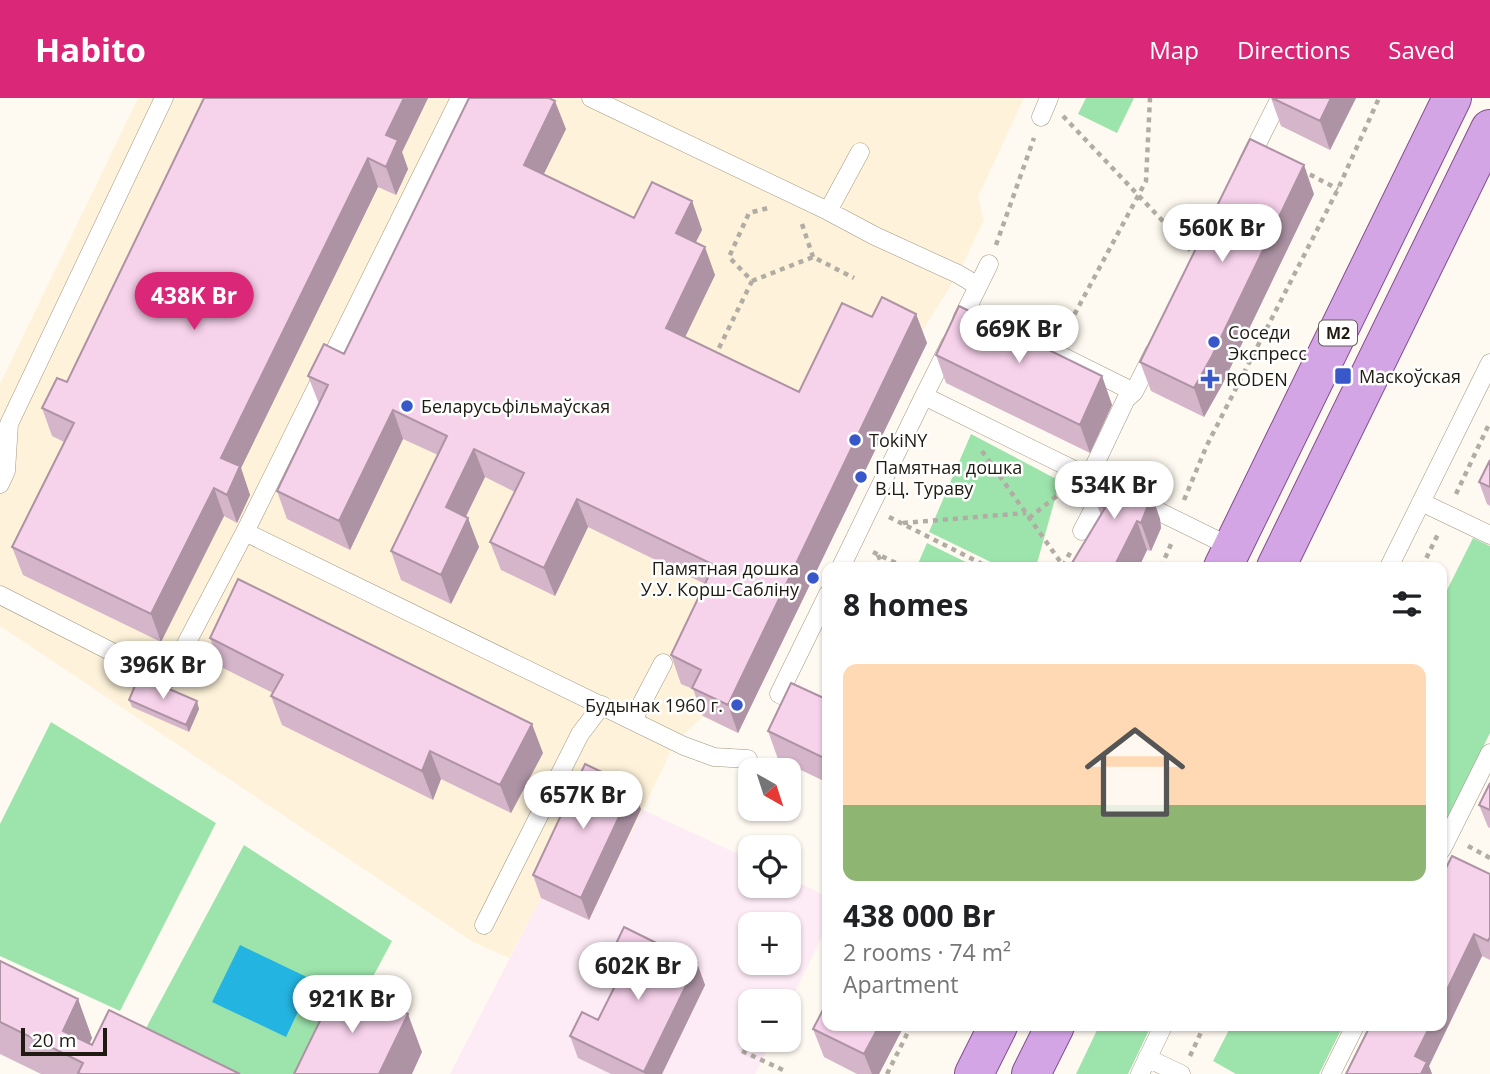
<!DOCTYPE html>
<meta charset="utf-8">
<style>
body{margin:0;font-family:"Open Sans",sans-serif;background:#f2f2f2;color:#202124;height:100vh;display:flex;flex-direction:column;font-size:26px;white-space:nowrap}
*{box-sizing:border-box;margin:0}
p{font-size:23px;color:#757577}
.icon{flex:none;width:38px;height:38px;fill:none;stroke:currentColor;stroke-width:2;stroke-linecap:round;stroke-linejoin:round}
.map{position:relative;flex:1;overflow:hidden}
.details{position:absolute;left:822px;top:464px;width:625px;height:469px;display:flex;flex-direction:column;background:#fff;border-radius:14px;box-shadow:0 2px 5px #0004}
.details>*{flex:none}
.needle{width:46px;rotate:141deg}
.controls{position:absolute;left:738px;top:660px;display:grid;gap:14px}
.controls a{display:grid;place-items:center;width:63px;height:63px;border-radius:14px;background:#fff;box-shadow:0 2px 5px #0004;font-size:35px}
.scale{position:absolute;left:21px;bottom:18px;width:86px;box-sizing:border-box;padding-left:7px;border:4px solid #1f1b12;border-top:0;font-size:19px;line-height:24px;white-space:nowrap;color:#1f1b12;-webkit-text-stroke:5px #fff;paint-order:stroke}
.price{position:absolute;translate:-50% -60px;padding:0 16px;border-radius:24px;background:#fff;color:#222;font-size:23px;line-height:46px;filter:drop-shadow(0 2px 4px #0008)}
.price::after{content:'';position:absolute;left:50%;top:42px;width:21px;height:16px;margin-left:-10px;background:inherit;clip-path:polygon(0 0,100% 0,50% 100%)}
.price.on{background:#db2777;color:#fff}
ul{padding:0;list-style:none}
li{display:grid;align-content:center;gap:14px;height:371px;padding:0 21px}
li+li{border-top:2px solid #e0e0e0}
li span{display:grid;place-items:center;height:217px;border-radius:14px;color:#555}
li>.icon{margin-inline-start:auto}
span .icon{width:126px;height:126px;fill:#fffc;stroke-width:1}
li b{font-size:30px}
h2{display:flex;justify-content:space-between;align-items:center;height:84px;padding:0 21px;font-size:30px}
header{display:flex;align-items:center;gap:42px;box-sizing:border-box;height:98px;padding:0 35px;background:#db2777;color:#fff}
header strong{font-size:33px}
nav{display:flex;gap:38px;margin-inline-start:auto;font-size:24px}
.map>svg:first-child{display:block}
.commercial{fill:#fdebf5;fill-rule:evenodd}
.built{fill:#fef3da}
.green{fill:#9de4ac}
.water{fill:#24b4e1}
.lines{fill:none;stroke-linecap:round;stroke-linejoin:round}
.service-casing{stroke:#a19680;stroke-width:19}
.primary-casing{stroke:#824e8f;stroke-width:40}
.path{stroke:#b2ada4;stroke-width:4.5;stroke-dasharray:5 5;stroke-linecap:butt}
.service{stroke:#fff;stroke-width:18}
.primary{stroke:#d4a5e5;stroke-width:38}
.wall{fill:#d4b5ca}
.shaded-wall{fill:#ad93a4}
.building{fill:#f7d2eb;stroke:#ad93a4;stroke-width:2}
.poi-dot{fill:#3857c9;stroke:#fff;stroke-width:2.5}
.labels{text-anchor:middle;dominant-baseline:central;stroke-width:5;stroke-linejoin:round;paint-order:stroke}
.shield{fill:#fff;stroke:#625f59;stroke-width:2}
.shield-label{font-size:16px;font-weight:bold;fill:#1f1b12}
.poi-label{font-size:18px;fill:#1f1b12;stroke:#fff;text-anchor:start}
</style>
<header>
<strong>Habito</strong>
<nav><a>Map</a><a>Directions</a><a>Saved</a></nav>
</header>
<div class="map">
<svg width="1490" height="976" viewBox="0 0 1490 976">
<rect width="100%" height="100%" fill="#fffaf1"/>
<path class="commercial" d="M641,711l110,51v26h38v-8l39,19v27l-39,80v-3h-38v39h21l-17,34h-305l91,-176zM751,826h38v38h-38z"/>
<path class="built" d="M138,0h886l-46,99 6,23 -26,54 -40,64 -6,33 -174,362 -35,-16 -27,24 -87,179 -48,-22 -32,60 -36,-16 -473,-316v-242z"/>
<path class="green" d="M1086,0h48l-17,35 -39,-19z
M971,336l89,47 -24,86h-35l-72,-35z
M1473,440l17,8v187l-48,96v-229z
M927,445l49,24h-56l-3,-1z
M51,624l165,101 -96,188 -120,-55v-132z
M244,747l148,96 -71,133h-83l-93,-44z
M1099,928h52l-23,48h-52z
M1231,928h112l-24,48h-83l-23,-13z"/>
<path class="water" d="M240,847l73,35 -27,57 -74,-35z"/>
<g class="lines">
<g class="service-casing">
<path id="service" d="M591,0l237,113 47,25 83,38 20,12
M1041,19l8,-19
M1247,66l33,-66
M828,113l32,-59
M967,211l167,83 20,-40
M962,221l27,-55
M950,246l-26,52 309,152
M1089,379l37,-78 8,-7
M0,386l6,-13 3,-47 155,-326
M1421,404l69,33
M1082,433l24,-46
M245,434l439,214 30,11 34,2
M841,469l83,-171
M1389,469l101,-204
M828,496l-49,100 49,23
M0,497l167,85 78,-148 215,-434
M633,622l30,-57
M1442,751l48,-96
M484,827l96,-191 22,-29
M1147,960l34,16
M1140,976l23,-48
M1331,976l24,-48"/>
</g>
<g class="primary-casing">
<path id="primary" d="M1223,469l229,-469
M1276,469l214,-438
M974,976l24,-48
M1031,976l24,-48"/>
</g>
<path class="path" d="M1063,18l134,141
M1301,72l37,19
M802,126l11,33
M996,147l38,-107
M752,183l61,-24 41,21
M1065,234l81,-151 4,-83
M719,250l33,-67 -23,-24 20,-44 19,-5
M982,353l82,116
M1456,396l34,-72
M1184,402l23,-55 131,-256 41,-91
M889,419l99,50
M1029,420l35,-28
M903,425l123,-10
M873,454l31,15
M878,457l5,12
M1063,468l9,-17
M1161,469l11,-25
M1422,469l16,-33
M1468,748l22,12
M742,953l41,19
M1190,958l14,-30
M887,976l24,-48"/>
<use href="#service" class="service"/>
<use href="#primary" class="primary"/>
</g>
<path class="wall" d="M204,0h224l-26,54 6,17 -12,26 -18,-8 -137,281 9,27 -13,28 -13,-7 -63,126 -138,-67 -11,-28 52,-105 -12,-6 -10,-28 25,-26z
M1271,0h85l-26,52 -49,-24z
M566,31l-23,46 91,43 58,-17 10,29 -6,12 19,33 -30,62 114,55 73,-75 44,-3 11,29 -189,390 -35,-17 -10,-27 -12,-5 -10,-29 34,-71 -117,-57 -33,69 -54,-26 -11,-28 25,-50 -30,-15 -19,40 13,30 -28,57 -50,-24 -10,-29 47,-96 -35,-16 -53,111 -63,-31 -10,-28 42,-87 -11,-28 36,-22z
M1314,96l-92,191 -18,32 -53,-26 -11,-29z
M936,257l166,21 10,29 -22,48 -144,-70z
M1490,362v46l-3,-2 -8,-22z
M1150,392l10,29 1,9 -10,23 -4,-1 -8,17h-66l-1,-4 29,-48 -5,-12z
M210,540l333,115 -32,60 -70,-34 -8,21 -151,-75 -11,-29 2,-3 -52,-26z
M129,602l70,9 -10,23 -57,-25z
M828,602v83l-50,-24 -10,-28z
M1490,685v45l-2,-1 -9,-22z
M641,711l-52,111 -48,-22 -8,-23z
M1490,776v86l-8,-4 -53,110 3,8h-86z
M612,854l85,11 8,22 -43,89h-51l-33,-16 -8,-22 28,-16 22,-45z
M0,863l78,38 14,39 -2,5 2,2 148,29h-199l-41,-20z
M904,928l-25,48h-22l-33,-17 -11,-28z"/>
<path class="shaded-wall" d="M404,0h24l-26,54 6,17 -12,26 -10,-28v-32z
M1331,0h25l-26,52 -10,-29z
M555,3l11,28 -32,65 -10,-29z
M368,60l10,29 -137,281 9,27 -13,28 -10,-28 -6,-37z
M1304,67l10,29 -92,191 -18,32 -10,-29z
M692,103l10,29 -16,31 -10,-28z
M705,149l10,28 -39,81 -10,-28z
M916,216l11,29 -189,390 -10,-28z
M1102,278l10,29 -22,48 -10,-28z
M393,312l10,29 -53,111 -11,-29z
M474,351l11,28 -29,59 -10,-29z
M214,390l10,28 -63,126 -10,-28z
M1150,392l10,29 1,9 -10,23 -10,-28z
M577,401l11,28 -33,69 -11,-28z
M468,420l11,29 -28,57 -10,-29z
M1137,423l10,29 -8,17h-25z
M197,603l2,8 -10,23 -3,-7z
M532,626l11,29 -32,60 -11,-28z
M430,653l11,28 -8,21 -11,-29z
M633,689l8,22 -52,111 -8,-22z
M1474,836l8,22 -53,110 3,8h-11l-6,-18 15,-30h12v-26z
M697,865l8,22 -43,89h-17l-1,-2z
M78,901l14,39 -12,24 -17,-31z
M408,916l14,38 -10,22h-33z
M879,928h25l-25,48h-7l-8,-20z"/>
<path class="building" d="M204,0h200l-18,37 12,5 -12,27 -18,-9 -147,300 19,8 -13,29 -13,-7 -63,126 -139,-67 62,-124 -32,-15 15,-30 10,4z
M469,0h80l6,3 -31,64 110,53 18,-36 40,19 -16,32 29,14 -39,81 133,64 43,-89 30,14 10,-20 34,17 -188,391 -36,-17 9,-18 -30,-15 43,-90 -137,-66 -33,69 -54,-26 34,-69 -50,-24 -28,58 22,11 -27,57 -50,-24 56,-115 -54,-26 -54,111 -62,-30 51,-106 -20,-9 16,-32 20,10z
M1272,0h59l-11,23z
M1250,41l54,26 -92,191 -18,32 -54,-26z
M959,208l143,70 -22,49 -144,-70z
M1490,362v27l-11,-5z
M1116,371l25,13 9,8v10l-9,23 -4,-2 -23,46h-35l-7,-4 33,-55 -9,-5z
M238,481l294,145 -32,61 -70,-34 -8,20 -151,-75 12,-21 -73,-37z
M139,578l58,25 -11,24 -57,-25z
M791,585l37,17v60l-60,-29z
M585,666l48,23 -52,111 -48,-23z
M1490,685v27l-11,-5z
M1452,758l38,18v63l-2,4 -14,-7 -32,66v-124z
M624,829l73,36 -53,109 -74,-36 12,-24 16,8 30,-60 -16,-8z
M0,863l78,38 -15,32 29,14 17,-35 131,64h-159l-3,-1 5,-10 -83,-41z
M340,882l68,34 -29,60h-85z
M828,902v26h51l-15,28 -51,-25z
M1370,928h60l-15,30 12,6 -6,12h-75z"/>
<g class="poi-dot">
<circle cx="1214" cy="244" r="7"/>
<rect x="1334" y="269" width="18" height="18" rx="3.5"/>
<path d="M1206.5 270.5h7v7h7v7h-7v7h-7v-7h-7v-7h7z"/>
<circle cx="407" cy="308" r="7"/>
<circle cx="855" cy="342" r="7"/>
<circle cx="861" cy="379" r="7"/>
<circle cx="813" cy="480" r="7"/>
<circle cx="737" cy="607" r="7"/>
</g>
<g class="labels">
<rect class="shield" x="1319" y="222.5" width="38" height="25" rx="5"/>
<g class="shield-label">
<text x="1338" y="235">М2</text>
</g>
<g class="poi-label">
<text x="1228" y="234">Соседи<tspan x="1228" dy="21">Экспресс</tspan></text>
<text x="1359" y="278">Маскоўская</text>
<text x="1226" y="281">RODEN</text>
<text x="421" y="308">Беларусьфільмаўская</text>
<text x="869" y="342">TokiNY</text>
<text x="875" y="369">Памятная дошка<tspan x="875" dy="21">В.Ц. Тураву</tspan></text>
<text x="799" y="470" text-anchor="end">Памятная дошка<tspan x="799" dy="21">У.У. Корш-Сабліну</tspan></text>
<text x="723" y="607" text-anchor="end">Будынак 1960 г.</text>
</g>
</g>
</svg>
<div class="controls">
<a><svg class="needle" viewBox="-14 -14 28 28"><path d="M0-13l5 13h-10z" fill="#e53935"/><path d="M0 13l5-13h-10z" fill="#757577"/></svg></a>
<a><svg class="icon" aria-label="locate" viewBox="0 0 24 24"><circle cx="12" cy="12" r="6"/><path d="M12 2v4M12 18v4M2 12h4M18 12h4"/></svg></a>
<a>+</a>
<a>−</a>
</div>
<div class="scale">20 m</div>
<b class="price" style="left:1222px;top:166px">560K Br</b>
<b class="price on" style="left:194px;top:234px">438K Br</b>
<b class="price" style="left:1019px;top:267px">669K Br</b>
<b class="price" style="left:1114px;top:423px">534K Br</b>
<b class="price" style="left:163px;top:603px">396K Br</b>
<b class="price" style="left:583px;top:733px">657K Br</b>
<b class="price" style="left:638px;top:904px">602K Br</b>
<b class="price" style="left:352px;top:937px">921K Br</b>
<section class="details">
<h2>8 homes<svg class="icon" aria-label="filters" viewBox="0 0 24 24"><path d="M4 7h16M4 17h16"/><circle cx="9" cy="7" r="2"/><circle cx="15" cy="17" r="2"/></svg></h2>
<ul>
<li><span style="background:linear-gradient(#ffd9b3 65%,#8fb573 0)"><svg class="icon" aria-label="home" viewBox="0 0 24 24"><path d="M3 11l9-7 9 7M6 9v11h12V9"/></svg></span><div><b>438 000 Br</b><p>2 rooms · 74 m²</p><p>Apartment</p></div></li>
</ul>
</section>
</div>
